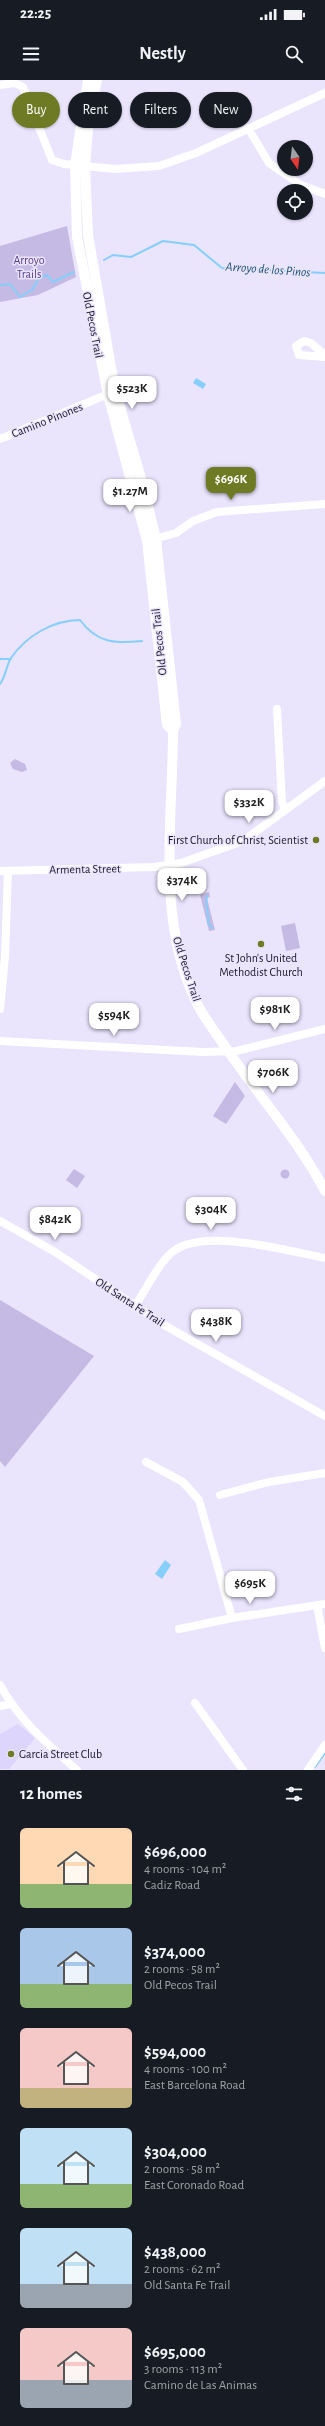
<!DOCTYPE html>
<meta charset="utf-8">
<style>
body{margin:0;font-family:"Alegreya Sans",sans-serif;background:#242831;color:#f1f3f6;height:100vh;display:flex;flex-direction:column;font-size:15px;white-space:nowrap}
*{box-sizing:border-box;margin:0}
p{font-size:13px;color:#9ea1a6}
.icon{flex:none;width:22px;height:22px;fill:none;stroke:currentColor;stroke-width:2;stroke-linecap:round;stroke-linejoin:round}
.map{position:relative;height:1690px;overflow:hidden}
.panel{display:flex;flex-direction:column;background:#171b24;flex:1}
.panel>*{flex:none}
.guide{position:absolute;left:12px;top:12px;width:301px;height:36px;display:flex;gap:8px}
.needle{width:26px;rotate:166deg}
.buttons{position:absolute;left:277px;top:60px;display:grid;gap:8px}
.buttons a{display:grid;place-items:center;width:36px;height:36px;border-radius:50%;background:#171b24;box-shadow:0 1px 3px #0004;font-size:20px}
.price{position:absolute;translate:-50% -34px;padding:0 9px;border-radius:8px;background:#fff;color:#222;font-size:13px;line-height:26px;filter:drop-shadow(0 1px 2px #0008)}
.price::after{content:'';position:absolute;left:50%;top:24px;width:12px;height:9px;margin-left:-6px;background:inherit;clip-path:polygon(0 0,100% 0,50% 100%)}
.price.selected{background:#6f7a25;color:#fff}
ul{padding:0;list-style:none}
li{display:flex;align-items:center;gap:12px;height:100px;padding:0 20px}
li span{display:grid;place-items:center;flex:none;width:112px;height:80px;border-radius:6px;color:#555}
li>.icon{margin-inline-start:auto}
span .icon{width:48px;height:48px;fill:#fffc;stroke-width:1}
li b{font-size:17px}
h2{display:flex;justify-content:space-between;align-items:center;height:48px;padding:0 20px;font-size:17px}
.pill{padding:0 14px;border-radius:18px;background:#171b24;box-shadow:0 1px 3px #0004;font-size:14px;line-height:36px}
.pill.selected{background:#6f7a25;color:#fff}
.status{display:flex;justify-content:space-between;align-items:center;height:28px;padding:0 20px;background:#171b24;direction:ltr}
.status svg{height:11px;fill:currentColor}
header{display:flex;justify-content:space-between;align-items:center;height:52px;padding:0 20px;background:#171b24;font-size:18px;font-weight:600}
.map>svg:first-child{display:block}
.built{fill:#ded5fc}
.green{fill:#c4bae4}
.water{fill:#87cffb}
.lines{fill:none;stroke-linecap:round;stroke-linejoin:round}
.stream{stroke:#87cffb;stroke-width:2}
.minor{stroke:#fff;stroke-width:8}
.major{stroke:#fff;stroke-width:10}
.poi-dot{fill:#6f7a25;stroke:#eae4fd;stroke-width:1.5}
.labels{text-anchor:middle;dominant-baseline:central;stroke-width:3;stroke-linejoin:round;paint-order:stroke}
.park-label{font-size:12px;fill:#593f8d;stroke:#eae4fd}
.street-label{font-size:12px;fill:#1c1826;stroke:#eae4fd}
.poi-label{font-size:12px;fill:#1c1826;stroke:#eae4fd;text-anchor:end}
.water-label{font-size:13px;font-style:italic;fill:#1d5371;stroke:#eae4fd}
</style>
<div class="status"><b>22:25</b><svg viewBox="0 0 49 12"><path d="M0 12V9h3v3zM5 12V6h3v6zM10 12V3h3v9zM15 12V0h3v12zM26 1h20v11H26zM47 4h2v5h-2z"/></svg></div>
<header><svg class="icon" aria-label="menu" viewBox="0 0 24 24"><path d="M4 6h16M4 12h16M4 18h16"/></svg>Nestly<svg class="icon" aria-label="search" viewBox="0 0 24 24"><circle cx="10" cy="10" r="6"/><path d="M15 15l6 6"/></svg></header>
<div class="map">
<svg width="325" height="1690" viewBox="0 0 325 1690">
<rect width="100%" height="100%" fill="#eae4fd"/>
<path class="built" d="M18,1644l17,14 -26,31h-9v-35z"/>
<path class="green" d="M67,146l9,51 -38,18 -38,7v-56z
M15,679l10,5 2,6 -5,2 -9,-3 -3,-6z
M209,812l1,5 -3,1 8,32 -6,1 -9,-36z
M295,843l5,25 -14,3 -5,-25z
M235,1002l10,14 -19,28 -13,-8z
M74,1089l11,7 -8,12 -11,-8z
M280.5 1094a4.5 4.5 0 1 1 9 0a4.5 4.5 0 1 1-9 0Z
M0,1220l94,56 -89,111 -5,-6z"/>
<path class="water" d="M196,298l10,6 -3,5 -10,-6z
M165,1480l6,5 -9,14 -7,-5z"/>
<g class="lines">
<path class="stream" d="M104,180l9,-5 18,2 32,-16 31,4 28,23 103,5
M0,205l10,-1 10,13 12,-7 7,-12 8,-3 6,7 21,-10
M0,579h11
M0,604c6,-8 6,-18 11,-26 15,-22 42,-38 69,-38 17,23 35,24 62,21
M207,816c-3,11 3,17 1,27l4,5
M315,1687l10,-14"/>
<path class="minor" d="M0,5l15,-2 8,4 29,73 12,4 51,5 44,-3 37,-13 129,-60
M248,48l21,35 32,22 24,9
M325,275l-14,-12 -7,-2 -8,5 3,9 26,2
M0,359l113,-47
M151,460l25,-7 17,-12 24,-9 108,-8
M277,629l5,93 3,7
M0,791l154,-4 27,-4 62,-22 82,-60
M0,929l5,-52 3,-86
M0,961l203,11 33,-1 89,-22
M0,1141l55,31 109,73 161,91
M135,1226c11,-16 20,-37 34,-51 29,-30 118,-4 156,3
M146,1382l37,20 16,18 33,118
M220,1415l49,-13 56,-9
M317,1525l8,43
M179,1549l53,-11 93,-14
M0,1605c19,35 47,59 77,85
M195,1623l48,67
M0,1626l11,-2
M308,1690l17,-25"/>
<path class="major" d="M88,0l-13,85 2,72 31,158 39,146 20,184 6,6
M97,0l-8,37 -4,50 3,68 27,155 28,95 13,54 20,185 -3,7c0,87 -17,186 22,268 7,17 19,31 29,46 33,49 74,94 101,146"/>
</g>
<g class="poi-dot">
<circle cx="316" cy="760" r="4"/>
<circle cx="261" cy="864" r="4"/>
<circle cx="11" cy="1674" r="4"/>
</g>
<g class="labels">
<g class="park-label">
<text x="29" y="180">Arroyo<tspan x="29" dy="14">Trails</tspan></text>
</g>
<g class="street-label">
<text transform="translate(93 245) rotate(79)">Old Pecos Trail</text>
<text transform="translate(47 340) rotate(-22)">Camino Pinones</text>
<text transform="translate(159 562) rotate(-96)">Old Pecos Trail</text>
<text transform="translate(85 789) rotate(-1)">Armenta Street</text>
<text transform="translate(187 889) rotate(72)">Old Pecos Trail</text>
<text transform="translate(130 1222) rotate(33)">Old Santa Fe Trail</text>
</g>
<g class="poi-label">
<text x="308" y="760">First Church of Christ, Scientist</text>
<text x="261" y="878" text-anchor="middle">St John's United<tspan x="261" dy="14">Methodist Church</tspan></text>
<text x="19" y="1674" text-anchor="start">Garcia Street Club</text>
</g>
<g class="water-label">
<text transform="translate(268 190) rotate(4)">Arroyo de los Pinos</text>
</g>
</g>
</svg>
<div class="buttons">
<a><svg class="needle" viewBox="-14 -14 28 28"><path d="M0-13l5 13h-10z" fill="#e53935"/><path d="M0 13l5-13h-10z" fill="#9ea1a6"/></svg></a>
<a><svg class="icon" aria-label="locate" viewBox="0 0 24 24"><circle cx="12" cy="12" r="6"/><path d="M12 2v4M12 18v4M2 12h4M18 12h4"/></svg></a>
</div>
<b class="price" style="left:132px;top:330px">$523K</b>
<b class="price selected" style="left:231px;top:421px">$696K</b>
<b class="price" style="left:130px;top:433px">$1.27M</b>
<b class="price" style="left:249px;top:744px">$332K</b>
<b class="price" style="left:182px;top:822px">$374K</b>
<b class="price" style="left:275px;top:951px">$981K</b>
<b class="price" style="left:114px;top:957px">$594K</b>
<b class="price" style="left:273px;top:1014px">$706K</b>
<b class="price" style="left:211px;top:1151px">$304K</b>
<b class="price" style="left:55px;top:1161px">$842K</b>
<b class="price" style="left:216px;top:1263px">$438K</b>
<b class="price" style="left:250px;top:1525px">$695K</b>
<div class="guide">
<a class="pill selected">Buy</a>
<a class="pill">Rent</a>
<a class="pill">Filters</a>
<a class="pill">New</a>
</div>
</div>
<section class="panel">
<h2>12 homes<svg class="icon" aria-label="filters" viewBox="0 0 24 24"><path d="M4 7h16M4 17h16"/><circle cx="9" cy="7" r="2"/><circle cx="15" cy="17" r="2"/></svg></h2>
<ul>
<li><span style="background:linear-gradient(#ffd9b3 70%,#8fb573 0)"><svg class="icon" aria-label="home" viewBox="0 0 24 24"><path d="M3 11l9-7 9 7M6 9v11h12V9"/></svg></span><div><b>$696,000</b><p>4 rooms · 104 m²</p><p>Cadiz Road</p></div></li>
<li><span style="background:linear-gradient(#a9c7e8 70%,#8fb573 0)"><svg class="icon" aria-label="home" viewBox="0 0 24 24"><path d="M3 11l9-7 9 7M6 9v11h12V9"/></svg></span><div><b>$374,000</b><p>2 rooms · 58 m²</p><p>Old Pecos Trail</p></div></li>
<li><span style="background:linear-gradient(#f6c9c9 75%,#c2b280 0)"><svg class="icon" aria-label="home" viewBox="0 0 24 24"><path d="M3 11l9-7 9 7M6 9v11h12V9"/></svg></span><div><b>$594,000</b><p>4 rooms · 100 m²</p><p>East Barcelona Road</p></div></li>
<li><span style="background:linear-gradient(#bfe0f5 70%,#8fb573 0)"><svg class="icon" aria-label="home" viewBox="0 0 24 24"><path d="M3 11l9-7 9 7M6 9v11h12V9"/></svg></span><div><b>$304,000</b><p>2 rooms · 58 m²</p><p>East Coronado Road</p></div></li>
<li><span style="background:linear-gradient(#bfe0f5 70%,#9aa5b1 0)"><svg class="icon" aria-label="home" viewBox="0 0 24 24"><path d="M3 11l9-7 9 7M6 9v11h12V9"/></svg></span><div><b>$438,000</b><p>2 rooms · 62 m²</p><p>Old Santa Fe Trail</p></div></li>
<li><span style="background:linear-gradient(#f6c9c9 65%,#9aa5b1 0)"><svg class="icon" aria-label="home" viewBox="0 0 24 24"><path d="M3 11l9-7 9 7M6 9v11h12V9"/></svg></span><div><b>$695,000</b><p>3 rooms · 113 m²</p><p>Camino de Las Animas</p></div></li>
</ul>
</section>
